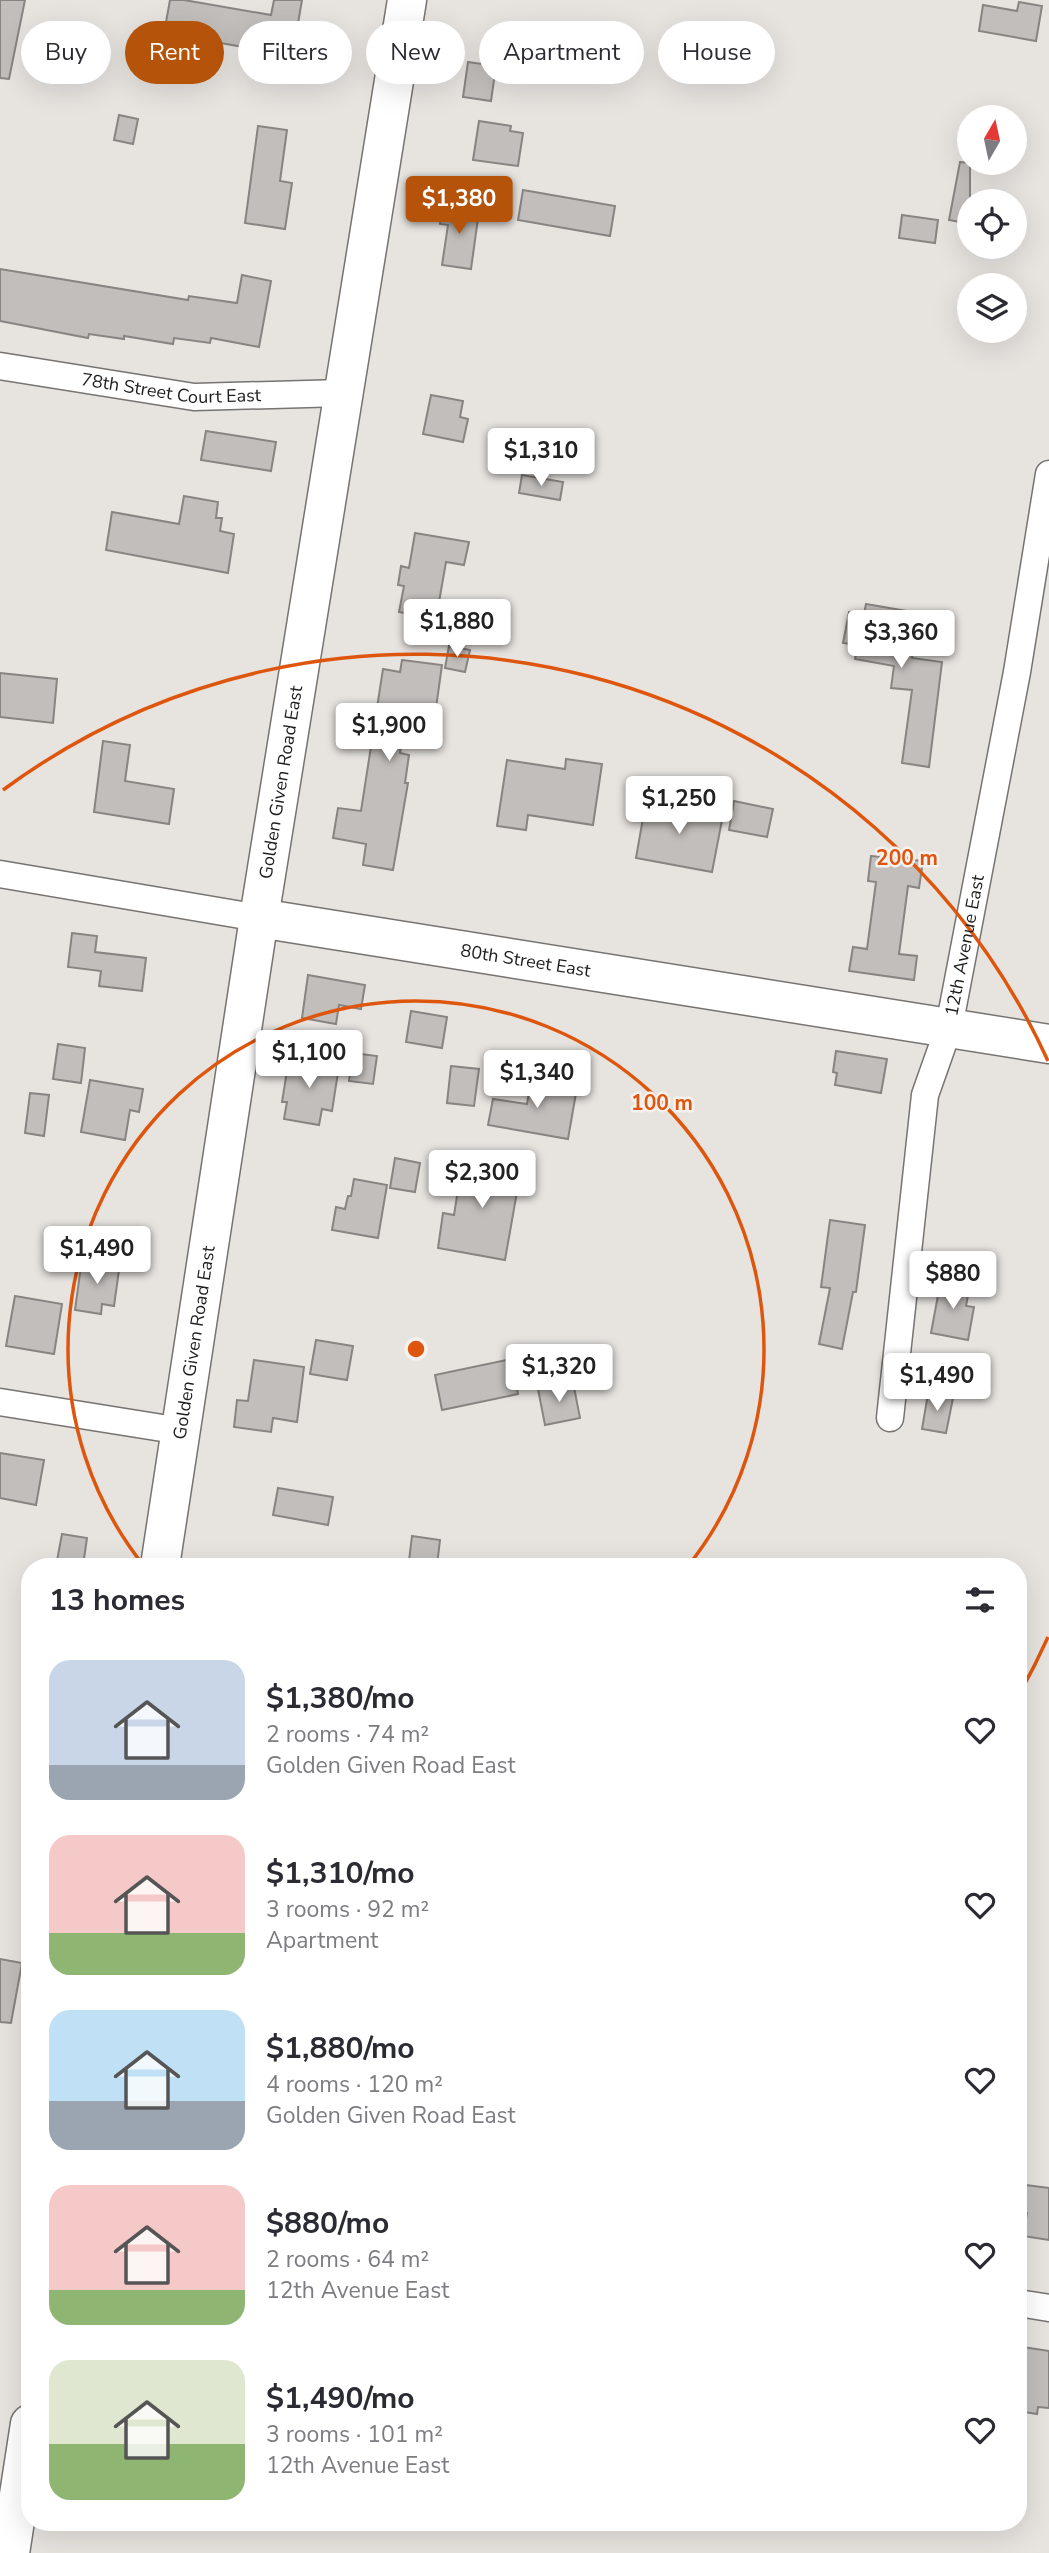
<!DOCTYPE html>
<meta charset="utf-8">
<style>
body{margin:0;font-family:"Nunito Sans",sans-serif;background:#f7f7f7;color:#2b2b33;height:100vh;display:flex;flex-direction:column;font-size:26px;white-space:nowrap}
*{box-sizing:border-box;margin:0}
p{font-size:23px;color:#7c7c81}
.icon{flex:none;width:38px;height:38px;fill:none;stroke:currentColor;stroke-width:2;stroke-linecap:round;stroke-linejoin:round}
.map{position:relative;flex:1;overflow:hidden}
.side{position:absolute;left:21px;top:1558px;width:1006px;height:973px;display:flex;flex-direction:column;background:#fff;border-radius:28px;box-shadow:0 7px 28px #0002}
.side>*{flex:none}
.top-card{position:absolute;left:21px;top:21px;width:1008px;height:63px;display:flex;gap:14px}
.needle{width:46px;rotate:9deg}
.controls{position:absolute;left:957px;top:105px;display:grid;gap:14px}
.controls a{display:grid;place-items:center;width:70px;height:70px;border-radius:50%;background:#fff;box-shadow:0 7px 28px #0002;font-size:35px}
.price{position:absolute;translate:-50% -60px;padding:0 16px;border-radius:7px;background:#fff;color:#222;font-size:23px;line-height:46px;filter:drop-shadow(0 2px 4px #0008)}
.price::after{content:'';position:absolute;left:50%;top:42px;width:21px;height:16px;margin-left:-10px;background:inherit;clip-path:polygon(0 0,100% 0,50% 100%)}
.price.current{background:#b45309;color:#fff}
ul{padding:0;list-style:none}
li{display:flex;align-items:center;gap:21px;height:175px;padding:0 28px}
li span{display:grid;place-items:center;flex:none;width:196px;height:140px;border-radius:21px;color:#555}
li>.icon{margin-inline-start:auto}
span .icon{width:84px;height:84px;fill:#fffc;stroke-width:1}
li b{font-size:30px}
h2{display:flex;justify-content:space-between;align-items:center;height:84px;padding:0 28px;font-size:30px}
.chip{padding:0 24px;border-radius:32px;background:#fff;box-shadow:0 7px 28px #0002;font-size:24px;line-height:63px}
.chip.current{background:#b45309;color:#fff}
.map>svg:first-child{display:block}
.building{fill:#c2bebb;stroke:#878481;stroke-width:2}
.lines{fill:none;stroke-linecap:round;stroke-linejoin:round}
.street-casing{stroke:#767370;stroke-width:29}
.secondary-casing{stroke:#767370;stroke-width:41}
.street{stroke:#fff;stroke-width:26}
.secondary{stroke:#fff;stroke-width:38}
.ring{fill:none;stroke:#de560d;stroke-width:3.5}
.labels{text-anchor:middle;dominant-baseline:central;stroke-width:5;stroke-linejoin:round;paint-order:stroke}
.street-label{font-size:18px;fill:#1e1d1c;stroke:#f5f1ee}
.centre{fill:#de560d;stroke:#f5f1ee;stroke-width:3.5}
.ring-label{font-size:21px;text-anchor:middle;font-weight:bold;fill:#de560d;stroke:#f5f1ee;stroke-width:5;stroke-linejoin:round;paint-order:stroke}
</style>
<div class="map">
<svg width="1049" height="2553" viewBox="0 0 1049 2553">
<rect width="100%" height="100%" fill="#e7e4e0"/>
<path class="building" d="M0,0h25l-16,79 -9,-1z
M170,0h14l87,15 3,-15h28l-8,47 -43,-8 -2,9 -85,-15z
M1019,2l23,4 -6,35 -57,-10 4,-26 34,6z
M468,62l28,4 -5,35 -28,-4z
M119,115l19,4 -5,25 -19,-4z
M479,121l32,5 -1,5 13,2 -5,33 -45,-6z
M258,126l29,4 -7,51 12,2 -7,46 -40,-6z
M960,162l10,1v61l-21,-4z
M523,190l92,16 -5,30 -92,-16z
M442,206l37,5 -8,58 -29,-4 6,-40 -8,-1z
M902,215l36,5 -3,23 -36,-5z
M0,269l188,31 1,-4 48,7 5,-28 29,6 -12,66 -48,-9 -1,5 -36,-5 -1,6 -49,-8v3l-35,-5 -1,4 -88,-17z
M431,395l32,6 -3,16 8,2 -5,23 -40,-8z
M206,431l70,11 -5,29 -70,-11z
M522,475l41,7 -3,18 -41,-7z
M184,496l34,6 -2,16h6l-2,13 14,3 -6,39 -122,-23 6,-38 67,12z
M415,533l54,9 -5,23 -18,-3 -10,57 -37,-7 5,-26 -6,-1 3,-19 8,2z
M866,604l53,9 -7,45 30,4 -13,105 -27,-4 10,-73 -21,-2 3,-22 -39,-7 3,-14 -15,-2 6,-31 15,2z
M449,646l21,4 -5,22 -20,-4z
M402,660l40,5 -7,50 -29,-4 -6,42 9,2 -4,28h3l-15,87 -30,-5 3,-21 -33,-6 5,-30 23,3 22,-142 17,3z
M0,673l57,6 -4,44 -53,-6z
M103,741l27,4 -5,36 49,8 -5,35 -75,-12z
M566,759l36,5 -9,61 -65,-10 -2,15 -29,-4 10,-66 58,9z
M646,801l77,14 -11,57 -76,-14z
M734,801l39,8 -6,28 -38,-7z
M871,856l52,5 -4,27 -11,-2 -9,68 18,2 -3,24 -65,-9 4,-24 14,2 9,-67 -8,-1z
M72,933l25,3 -2,16 51,6 -4,33 -43,-5 2,-15 -33,-4z
M308,975l57,10 -4,24 -22,-4 -3,19 -34,-6z
M411,1011l36,6 -5,31 -36,-6z
M58,1044l27,4 -4,35 -28,-4z
M836,1051l51,8 -6,34 -46,-8 2,-12 -4,-1z
M353,1053l24,3 -4,28 -24,-3z
M289,1058l50,8 -7,45 -10,-2 -3,16 -35,-6 3,-17h-5z
M451,1066l28,3 -5,37 -27,-3z
M533,1068l18,3 -3,18 28,4 -8,46 -80,-14 5,-26 34,5z
M90,1080l53,9 -4,23 -9,-2 -5,30 -44,-8z
M30,1093l19,2 -5,41 -19,-3z
M395,1158l25,5 -5,29 -25,-4z
M463,1158l58,11 -16,91 -67,-12 5,-35 11,2z
M354,1179l33,6 -9,53 -46,-8 4,-23 9,2 3,-13h3z
M830,1220l35,5 -9,67h-3l-11,57 -23,-5 11,-56 -9,-1z
M96,1259l24,4 -6,43 -12,-2 -1,10 -26,-4 6,-44 13,2z
M941,1279l29,6 -4,21 8,1 -6,33 -37,-7z
M15,1296l47,8 -8,50 -48,-8z
M316,1340l37,6 -6,34 -37,-6z
M511,1359l7,35 -76,16 -7,-35z
M254,1360l50,7 -7,55 -24,-4 -2,14 -37,-5 3,-27 11,1z
M573,1382l7,36 -35,7 -7,-36z
M928,1394l25,4 -7,35 -24,-4z
M0,1453l44,7 -8,45 -36,-7z
M278,1488l55,9 -5,28 -55,-10z
M62,1534l25,4 -4,28h-27z
M412,1536l28,4 -3,25 -28,-4z
M0,1959l22,4 -11,60 -11,-1z
M1018,2184l31,4v52l-26,-4 4,-23 -9,-1z
M1023,2347l26,4v57l-11,-1 -1,7 -19,-3v-51h3z"/>
<g class="lines">
<g class="street-casing">
<g id="street">
<path id="s1" d="M0,366l194,31 149,-4"/>
<path d="M0,874l259,44"/>
<path d="M0,1402l181,29"/>
<path id="s2" d="M890,1418l35,-323 24,-68 68,-355 32,-198"/>
<path d="M1018,2303l31,5"/>
</g>
</g>
<g class="secondary-casing">
<g id="secondary">
<path id="s3" d="M259,918l790,126"/>
<path id="s4" d="M160,1566l99,-648 148,-918"/>
<path d="M10,2553l20,-129"/>
</g>
</g>
<use href="#street" class="street"/>
<use href="#secondary" class="secondary"/>
</g>
<g class="ring">
<path d="M144 1566A348 348 0 1 1 688 1566"/>
<path d="M1048 1637A695 695 0 0 1 1021 1691M3 790A695 695 0 0 1 1048 1061"/>
</g>
<g class="labels">
<g class="street-label">
<text stroke="none"><textPath href="#s1" startOffset="173">78th Street Court East</textPath></text>
<text stroke="none"><textPath href="#s4" startOffset="793">Golden Given Road East</textPath></text>
<text stroke="none"><textPath href="#s2" startOffset="480">12th Avenue East</textPath></text>
<text stroke="none"><textPath href="#s3" startOffset="270">80th Street East</textPath></text>
<text stroke="none"><textPath href="#s4" startOffset="226">Golden Given Road East</textPath></text>
</g>
</g>
<circle cx="416" cy="1349" r="10" class="centre"/>
<g class="ring-label">
<text x="907" y="865">200 m</text>
<text x="662" y="1110">100 m</text>
</g>
</svg>
<div class="controls">
<a><svg class="needle" viewBox="-14 -14 28 28"><path d="M0-13l5 13h-10z" fill="#e53935"/><path d="M0 13l5-13h-10z" fill="#7c7c81"/></svg></a>
<a><svg class="icon" aria-label="locate" viewBox="0 0 24 24"><circle cx="12" cy="12" r="6"/><path d="M12 2v4M12 18v4M2 12h4M18 12h4"/></svg></a>
<a><svg class="icon" aria-label="layers" viewBox="0 0 24 24"><path d="M12 4l9 5-9 5-9-5zM3 14l9 5 9-5"/></svg></a>
</div>
<b class="price current" style="left:459px;top:236px">$1,380</b>
<b class="price" style="left:541px;top:488px">$1,310</b>
<b class="price" style="left:457px;top:659px">$1,880</b>
<b class="price" style="left:901px;top:670px">$3,360</b>
<b class="price" style="left:389px;top:763px">$1,900</b>
<b class="price" style="left:679px;top:836px">$1,250</b>
<b class="price" style="left:309px;top:1090px">$1,100</b>
<b class="price" style="left:537px;top:1110px">$1,340</b>
<b class="price" style="left:482px;top:1210px">$2,300</b>
<b class="price" style="left:97px;top:1286px">$1,490</b>
<b class="price" style="left:953px;top:1311px">$880</b>
<b class="price" style="left:559px;top:1404px">$1,320</b>
<b class="price" style="left:937px;top:1413px">$1,490</b>
<div class="top-card">
<a class="chip">Buy</a>
<a class="chip current">Rent</a>
<a class="chip">Filters</a>
<a class="chip">New</a>
<a class="chip">Apartment</a>
<a class="chip">House</a>
</div>
<section class="side">
<h2>13 homes<svg class="icon" aria-label="filters" viewBox="0 0 24 24"><path d="M4 7h16M4 17h16"/><circle cx="9" cy="7" r="2"/><circle cx="15" cy="17" r="2"/></svg></h2>
<ul>
<li><span style="background:linear-gradient(#c9d6e8 75%,#9aa5b1 0)"><svg class="icon" aria-label="home" viewBox="0 0 24 24"><path d="M3 11l9-7 9 7M6 9v11h12V9"/></svg></span><div><b>$1,380/mo</b><p>2 rooms · 74 m²</p><p>Golden Given Road East</p></div><svg class="icon" aria-label="heart" viewBox="0 0 24 24"><path d="M12 20l-8-8c-3-5 5-10 8-4 3-6 11-1 8 4z"/></svg></li>
<li><span style="background:linear-gradient(#f6c9c9 70%,#8fb573 0)"><svg class="icon" aria-label="home" viewBox="0 0 24 24"><path d="M3 11l9-7 9 7M6 9v11h12V9"/></svg></span><div><b>$1,310/mo</b><p>3 rooms · 92 m²</p><p>Apartment</p></div><svg class="icon" aria-label="heart" viewBox="0 0 24 24"><path d="M12 20l-8-8c-3-5 5-10 8-4 3-6 11-1 8 4z"/></svg></li>
<li><span style="background:linear-gradient(#bfe0f5 65%,#9aa5b1 0)"><svg class="icon" aria-label="home" viewBox="0 0 24 24"><path d="M3 11l9-7 9 7M6 9v11h12V9"/></svg></span><div><b>$1,880/mo</b><p>4 rooms · 120 m²</p><p>Golden Given Road East</p></div><svg class="icon" aria-label="heart" viewBox="0 0 24 24"><path d="M12 20l-8-8c-3-5 5-10 8-4 3-6 11-1 8 4z"/></svg></li>
<li><span style="background:linear-gradient(#f6c9c9 75%,#8fb573 0)"><svg class="icon" aria-label="home" viewBox="0 0 24 24"><path d="M3 11l9-7 9 7M6 9v11h12V9"/></svg></span><div><b>$880/mo</b><p>2 rooms · 64 m²</p><p>12th Avenue East</p></div><svg class="icon" aria-label="heart" viewBox="0 0 24 24"><path d="M12 20l-8-8c-3-5 5-10 8-4 3-6 11-1 8 4z"/></svg></li>
<li><span style="background:linear-gradient(#dfe7d0 60%,#8fb573 0)"><svg class="icon" aria-label="home" viewBox="0 0 24 24"><path d="M3 11l9-7 9 7M6 9v11h12V9"/></svg></span><div><b>$1,490/mo</b><p>3 rooms · 101 m²</p><p>12th Avenue East</p></div><svg class="icon" aria-label="heart" viewBox="0 0 24 24"><path d="M12 20l-8-8c-3-5 5-10 8-4 3-6 11-1 8 4z"/></svg></li>
</ul>
</section>
</div>
